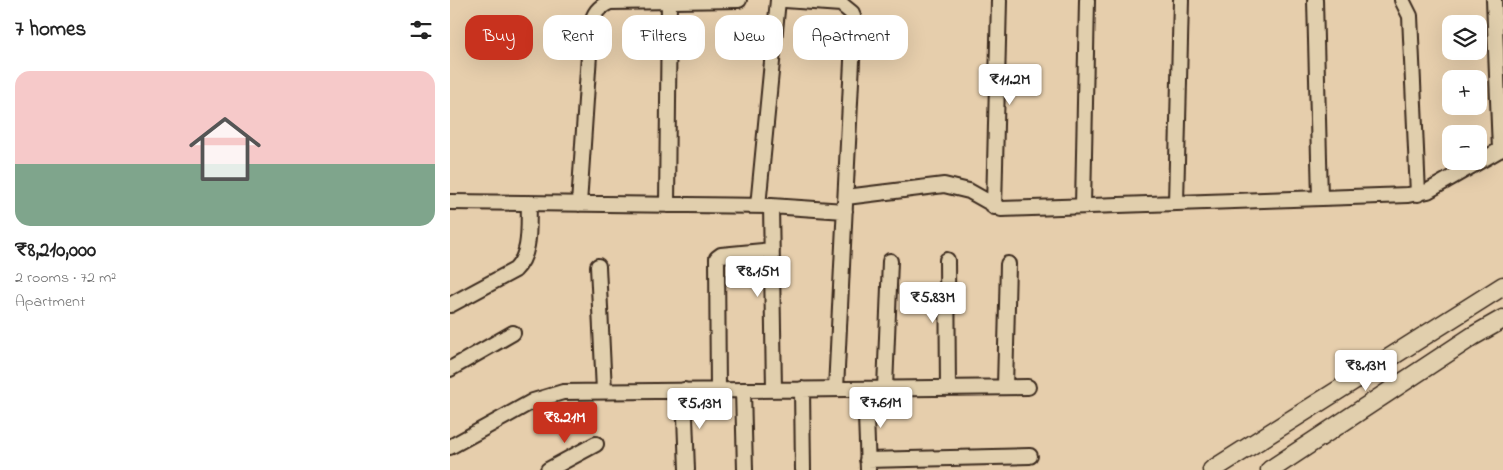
<!DOCTYPE html>
<meta charset="utf-8">
<style>
body{margin:0;font-family:"Indie Flower",sans-serif;background:#f6f6f6;color:#222;height:100vh;display:flex;flex-direction:column;font-size:19px;white-space:nowrap}
*{box-sizing:border-box;margin:0}
p{font-size:16px;color:#767676}
.icon{flex:none;width:28px;height:28px;fill:none;stroke:currentColor;stroke-width:2;stroke-linecap:round;stroke-linejoin:round}
.map{position:relative;flex:1;overflow:hidden}
.panel{display:flex;flex-direction:column;background:#fff;width:450px}
.panel>*{flex:none}
.hud{position:absolute;left:15px;top:15px;width:475px;height:45px;display:flex;gap:10px}
.buttons{position:absolute;left:992px;top:15px;display:grid;gap:10px}
.buttons a{display:grid;place-items:center;width:45px;height:45px;border-radius:10px;background:#fff;box-shadow:0 5px 20px #0002;font-size:25px}
.price{position:absolute;translate:-50% -42px;padding:0 11px;border-radius:5px;background:#fff;color:#222;font-size:16px;line-height:32px;filter:drop-shadow(0 1px 2px #0008)}
.price::after{content:'';position:absolute;left:50%;top:30px;width:15px;height:11px;margin-left:-8px;background:inherit;clip-path:polygon(0 0,100% 0,50% 100%)}
.price.active{background:#c8321e;color:#fff}
ul{padding:0;list-style:none}
li{display:grid;align-content:center;gap:10px;height:265px;padding:0 15px}
li+li{border-top:1px solid #e0e0e0}
li span{display:grid;place-items:center;height:155px;border-radius:15px;color:#555}
li>.icon{margin-inline-start:auto}
span .icon{width:90px;height:90px;fill:#fffc;stroke-width:1}
li b{font-size:21px}
h2{display:flex;justify-content:space-between;align-items:center;height:60px;padding:0 15px;font-size:21px}
.chip{padding:0 18px;border-radius:15px;background:#fff;box-shadow:0 5px 20px #0002;font-size:18px;line-height:45px}
.chip.active{background:#c8321e;color:#fff}
main{display:flex;flex:1;min-height:0}
.map>svg:first-child{display:block}
.lines{fill:none;stroke-linecap:round;stroke-linejoin:round}
.minor-casing{stroke:#3b2a1e;stroke-width:18}
.tertiary-casing{stroke:#3b2a1e;stroke-width:21}
.minor{stroke:#e1cfad;stroke-width:14}
.tertiary{stroke:#e1cfad;stroke-width:18}
</style>
<main>
<section class="panel">
<h2>7 homes<svg class="icon" aria-label="filters" viewBox="0 0 24 24"><path d="M4 7h16M4 17h16"/><circle cx="9" cy="7" r="2"/><circle cx="15" cy="17" r="2"/></svg></h2>
<ul>
<li><span style="background:linear-gradient(#f6c9c9 60%,#7fa58c 0)"><svg class="icon" aria-label="home" viewBox="0 0 24 24"><path d="M3 11l9-7 9 7M6 9v11h12V9"/></svg></span><div><b>₹8,210,000</b><p>2 rooms · 72 m²</p><p>Apartment</p></div></li>
</ul>
</section>
<div class="map">
<svg width="1053" height="470" viewBox="0 0 1053 470">
<rect width="100%" height="100%" fill="#e6ceac"/>
<filter id="ink" filterUnits="userSpaceOnUse"><feTurbulence type="fractalNoise" baseFrequency=".02" numOctaves="2"/><feDisplacementMap in="SourceGraphic" scale="10" xChannelSelector="R" yChannelSelector="G"/><feConvolveMatrix kernelMatrix="1 2 1 2 8 2 1 2 1" color-interpolation-filters="sRGB"/></filter>
<g filter="url(#ink)">
<g class="lines">
<g class="minor-casing">
<path id="minor" d="M335,0l56,4 11,9 2,7 -18,369
M865,0l5,198
M952,0l8,16 8,178
M1044,0l6,150
M396,197l98,-12 25,6 32,18 407,-14 20,-4 75,-43
M0,202l321,4 74,5
M726,202l5,-202
M129,204l12,-179c3,-12 7,-18 19,-23l129,-2
M217,205l2,-205
M308,206l20,-206
M321,206l3,183
M633,206l4,-206
M544,207l5,-207
M497,260l1,128
M148,266l6,125
M0,305l65,-35c17,-17 13,-44 14,-67
M0,369l63,-36
M555,387l3,-123
M435,388l5,-127
M352,389l1,81
M415,389l3,81
M234,390l3,80
M268,390l-1,-132 4,-3 51,-5
M293,390l2,80
M0,447l83,-46 30,-9 465,-5
M417,460l163,-4
M98,470l48,-26"/>
</g>
<g class="tertiary-casing">
<path id="tertiary" d="M762,470l291,-184
M820,470l203,-134 30,-17"/>
</g>
<use href="#minor" class="minor"/>
<use href="#tertiary" class="tertiary"/>
</g>
</g>
</svg>
<div class="buttons">
<a><svg class="icon" aria-label="layers" viewBox="0 0 24 24"><path d="M12 4l9 5-9 5-9-5zM3 14l9 5 9-5"/></svg></a>
<a>+</a>
<a>−</a>
</div>
<b class="price" style="left:560px;top:106px">₹11.2M</b>
<b class="price" style="left:308px;top:298px">₹8.15M</b>
<b class="price" style="left:483px;top:324px">₹5.83M</b>
<b class="price" style="left:916px;top:392px">₹8.13M</b>
<b class="price" style="left:431px;top:429px">₹7.61M</b>
<b class="price" style="left:250px;top:430px">₹5.13M</b>
<b class="price active" style="left:115px;top:444px">₹8.21M</b>
<div class="hud">
<a class="chip active">Buy</a>
<a class="chip">Rent</a>
<a class="chip">Filters</a>
<a class="chip">New</a>
<a class="chip">Apartment</a>
</div>
</div>
</main>
